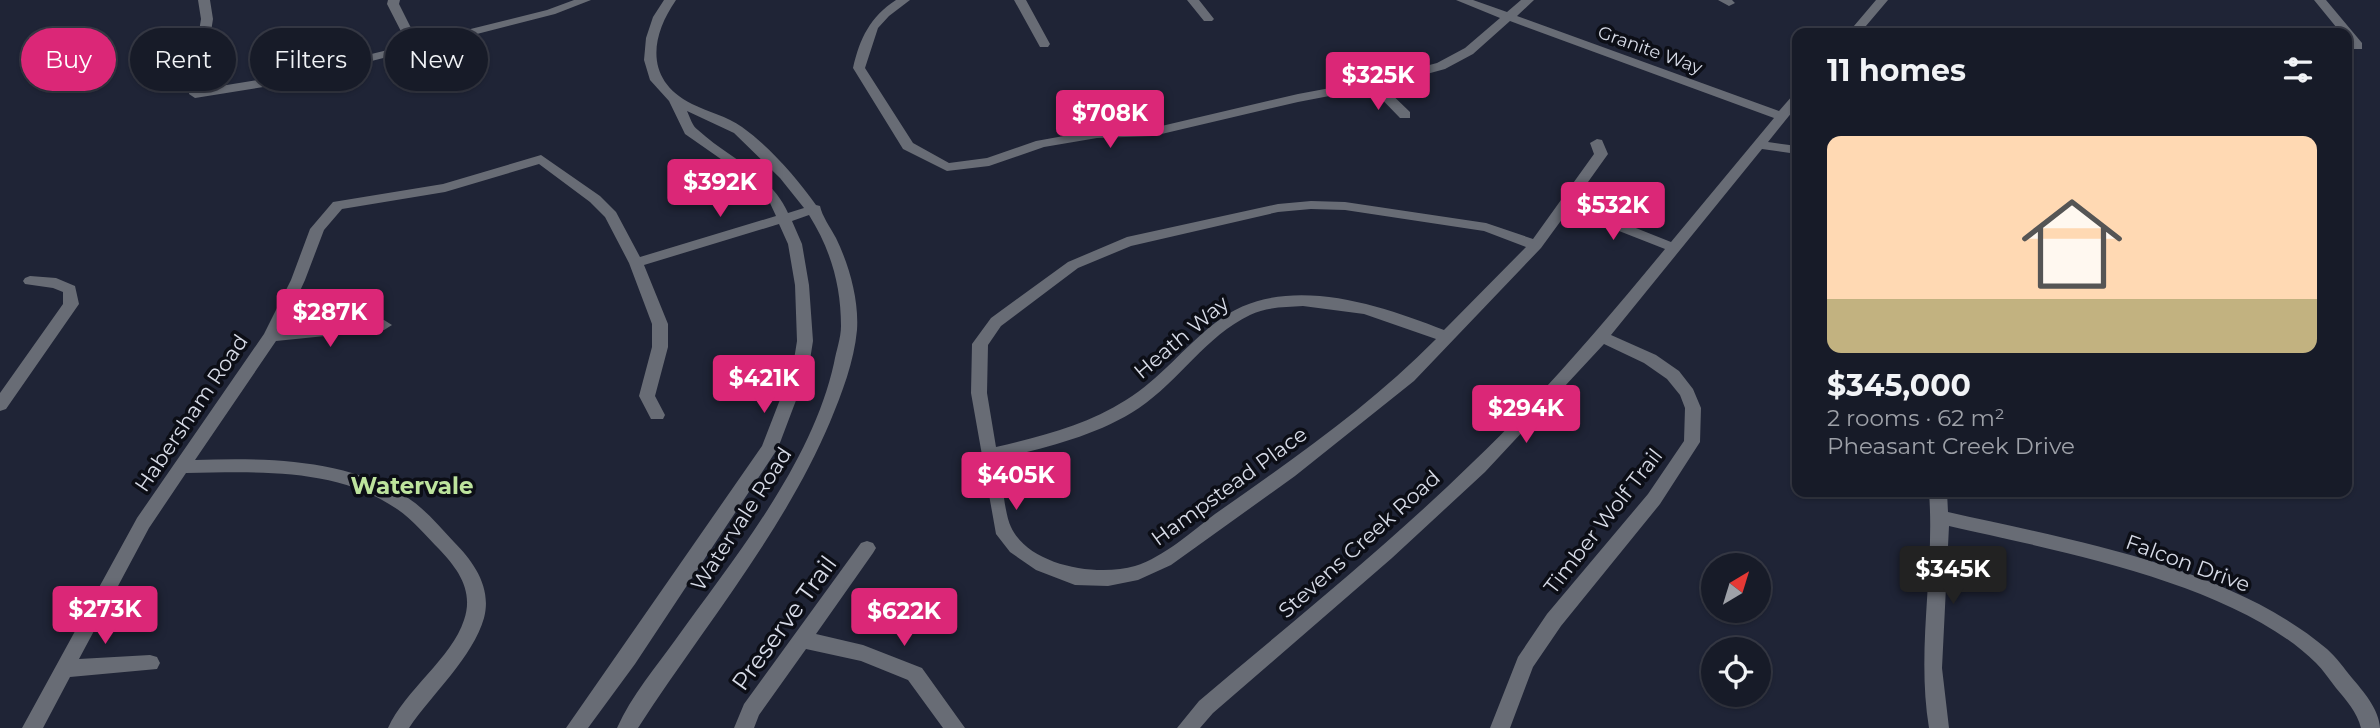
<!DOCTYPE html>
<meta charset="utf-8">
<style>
body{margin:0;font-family:Montserrat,sans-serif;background:#202430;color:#f1f3f6;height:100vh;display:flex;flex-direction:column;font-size:26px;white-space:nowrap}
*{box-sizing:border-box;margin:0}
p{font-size:23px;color:#9ea1a8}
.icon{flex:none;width:38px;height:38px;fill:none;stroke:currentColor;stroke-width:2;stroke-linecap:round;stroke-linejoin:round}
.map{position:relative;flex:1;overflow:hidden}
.drawer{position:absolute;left:1792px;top:28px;width:560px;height:469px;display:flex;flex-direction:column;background:#171b28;border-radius:14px;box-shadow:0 2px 5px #0004,0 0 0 2px #363945}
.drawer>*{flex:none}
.guide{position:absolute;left:21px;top:28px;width:665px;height:63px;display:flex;gap:14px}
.needle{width:46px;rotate:38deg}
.fabs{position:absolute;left:1701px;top:553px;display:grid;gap:14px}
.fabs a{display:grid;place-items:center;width:70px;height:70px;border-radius:50%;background:#171b28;box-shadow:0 2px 5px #0004,0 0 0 2px #363945;font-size:35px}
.price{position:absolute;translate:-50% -60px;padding:0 16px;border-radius:7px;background:#db2777;color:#fff;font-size:23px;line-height:46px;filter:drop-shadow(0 2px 4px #0008)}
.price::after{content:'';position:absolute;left:50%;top:42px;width:21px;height:16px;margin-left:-10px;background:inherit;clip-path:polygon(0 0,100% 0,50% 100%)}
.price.current{background:#222;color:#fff}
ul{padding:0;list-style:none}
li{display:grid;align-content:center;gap:14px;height:371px;padding:0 35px}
li span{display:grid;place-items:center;height:217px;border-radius:14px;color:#555}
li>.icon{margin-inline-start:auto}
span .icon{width:126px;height:126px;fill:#fffc;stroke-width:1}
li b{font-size:30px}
h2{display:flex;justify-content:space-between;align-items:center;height:84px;padding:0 35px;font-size:30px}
.chip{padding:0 24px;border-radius:32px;background:#171b28;box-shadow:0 2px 5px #0004,0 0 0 2px #363945;font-size:24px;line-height:63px}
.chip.current{background:#db2777;color:#fff}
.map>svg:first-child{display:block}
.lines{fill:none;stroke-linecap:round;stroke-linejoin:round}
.minor{fill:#686c75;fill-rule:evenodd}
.labels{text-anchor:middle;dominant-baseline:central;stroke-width:7;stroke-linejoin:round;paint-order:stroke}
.far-street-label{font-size:18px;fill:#d7dbe7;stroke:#0c0e16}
.street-label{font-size:21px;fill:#d7dbe7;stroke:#0c0e16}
.neighbourhood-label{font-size:23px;font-weight:bold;fill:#bde39d;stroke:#0c0e16}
.near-street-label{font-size:24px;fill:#d7dbe7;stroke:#0c0e16}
</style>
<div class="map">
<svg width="2380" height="728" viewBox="0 0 2380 728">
<rect width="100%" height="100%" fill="#1f2436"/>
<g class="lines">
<path class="minor" d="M198,0h12l3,19 -11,70 80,-13 126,-31 -21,-41 1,-4h12l-1,4 19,38 129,-32 27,-10h17l-36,14 -273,70 -87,14 -6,-4 12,-75z
M664,0h12c-27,39 -30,81 16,104 16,8 35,12 50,23 28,20 54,50 74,78l4,1c2,10 10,21 16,32 13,27 23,61 21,92 -3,32 -15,63 -27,92 -47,111 -127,205 -192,306h-21c14,-32 39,-61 59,-89 59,-82 136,-176 158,-276 2,-12 7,-25 7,-37 0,-40 -10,-76 -32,-111l-17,6 10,23 7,41 4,56 -4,25 -31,82 -143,216 -47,64h-22l196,-282 31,-80 4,-25 -2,-56 -7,-41 -9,-20 -135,41 24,59v23l-13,49 10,19 -2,4h-12l-12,-23 13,-49v-23l-23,-61 -24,-46 -15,-15 -51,-38 -94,28 -103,17 -18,21 -19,50 -23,50 102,-10 8,5 -8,5 -108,11 -81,119c72,-2 149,-2 213,38 17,11 32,29 46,44 20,20 38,46 30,76 -11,39 -52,76 -75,110h-21c17,-38 64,-70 76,-108 10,-29 -6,-51 -25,-71 -13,-13 -26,-29 -42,-40 -61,-42 -140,-37 -211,-36l-37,55 -70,131 71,-4 7,2 3,6 -3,6 -87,8 -27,51h-21l115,-210 127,-184 27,-54 19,-51 23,-27 110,-18 98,-29 59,41 16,16 24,45 136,-41 -6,-13 -42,-39 -43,-30 -16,-33 -19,-21 -6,-20 2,-22 7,-21zM687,111l47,22 46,45 24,30 -16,5c-17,-39 -61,-56 -90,-83 -6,-4 -8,-13 -11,-19z
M896,0h14l-21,16 -11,12 -13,40 48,75 36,20 38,-5 49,-17 61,-11 56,-2 145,-34 75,-14 64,-17 28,-15 35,-30 -44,-18h17l34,12 14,-12h13l-17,16 262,95 14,-16 4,-1v12l-29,36 29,4v8l-35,-5 -151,186 45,20 23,16 14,18 8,19 -1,34 -40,62 -99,122 -28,41 -23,61h-20l28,-71 29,-43 101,-120 36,-53 1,-33 -5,-13 -13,-16 -23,-16 -40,-19 -119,128 -93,86 -179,155 -13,15h-23l22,-27c92,-78 187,-154 273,-238 70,-67 132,-140 193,-214l-97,-38 -27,37 -127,133 -119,95 -124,89 -33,15 -30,6 -33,-1 -39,-15 -26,-18 -14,-18 -25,-141 1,-49 19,-26 77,-56 59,-25 151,-33 33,-3 34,1 141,21 47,16 61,-85 -4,-11 7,-4 5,1 6,14 -35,49 98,39 103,-124 -264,-97 -37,33 -28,15 -62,17 27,26v6h-10l-29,-30 -73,14 -145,34 -56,2 -53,9 -55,19 -42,5 -44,-22 -50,-81c7,-30 17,-51 43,-68zM1311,209l34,1 139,21 42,16 -82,83c-69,-27 -164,-59 -229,-7 -31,24 -55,56 -89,77 -39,25 -84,36 -130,47l-9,-54 1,-48 13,-19 77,-58 53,-22 147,-34zM1303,306l61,8 72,25c-66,67 -144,121 -221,175 -24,18 -51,43 -80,52 -38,11 -106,0 -124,-39 -7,-14 -9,-51 -12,-68 48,-12 98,-23 140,-51 40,-27 67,-72 111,-93 16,-8 35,-8 53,-9z
M1014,0h12l24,44 -2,3h-8z
M1187,0h12l15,19 -2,2h-8z
M1718,0h14l3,3 -6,3z
M1876,0h12l-28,33h-12z
M2314,0h12l36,43v6h-8l-7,-9v-7h-6z
M30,276l26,2 19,8 4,18 -73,105 -6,2v-18l63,-89v-12l-10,-4 -28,-4 -2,-3 2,-3z
M1929,492h18l1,20c123,28 281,54 379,137 9,8 17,19 25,29 11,13 27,31 28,50h-19c-4,-16 -15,-28 -25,-40 -7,-9 -13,-18 -20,-25 -81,-80 -258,-112 -367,-137l-7,142 7,60h-20c-13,-79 6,-157 0,-236z
M867,541l6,2 3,5 -3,5 -57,81 47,11 59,23 43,60h-22l-35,-48 -47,-19 -55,-12 -47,66 -5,13h-20l10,-24 117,-161z"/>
</g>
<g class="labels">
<g class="far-street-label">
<text transform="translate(1650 50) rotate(20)">Granite Way</text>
</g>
<g class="street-label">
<text transform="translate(1181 337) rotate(-40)">Heath Way</text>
<text transform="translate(191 413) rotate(-56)">Habersham Road</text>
<text transform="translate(1229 486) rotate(-36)">Hampstead Place</text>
<text transform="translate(741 519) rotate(-57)">Watervale Road</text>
<text transform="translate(1603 521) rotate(-52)">Timber Wolf Trail</text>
<text transform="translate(1359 544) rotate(-42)">Stevens Creek Road</text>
<text transform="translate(2188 563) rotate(20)">Falcon Drive</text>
</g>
<g class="neighbourhood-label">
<text x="412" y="486">Watervale</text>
</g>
<g class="near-street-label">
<text transform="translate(784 623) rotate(-54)">Preserve Trail</text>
</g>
</g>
</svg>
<div class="fabs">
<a><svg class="needle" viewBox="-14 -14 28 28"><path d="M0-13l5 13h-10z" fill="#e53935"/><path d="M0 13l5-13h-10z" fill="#9ea1a8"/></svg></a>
<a><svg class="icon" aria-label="locate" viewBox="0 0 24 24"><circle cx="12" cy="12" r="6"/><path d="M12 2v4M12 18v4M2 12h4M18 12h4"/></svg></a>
</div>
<b class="price" style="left:1378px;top:112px">$325K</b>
<b class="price" style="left:1110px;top:150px">$708K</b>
<b class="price" style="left:720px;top:219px">$392K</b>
<b class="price" style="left:1613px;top:242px">$532K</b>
<b class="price" style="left:330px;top:349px">$287K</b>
<b class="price" style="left:764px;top:415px">$421K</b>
<b class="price" style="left:1526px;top:445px">$294K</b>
<b class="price" style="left:1016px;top:512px">$405K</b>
<b class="price current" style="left:1953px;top:606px">$345K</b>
<b class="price" style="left:105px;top:646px">$273K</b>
<b class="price" style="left:904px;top:648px">$622K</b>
<div class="guide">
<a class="chip current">Buy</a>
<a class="chip">Rent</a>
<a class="chip">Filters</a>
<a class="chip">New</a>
</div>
<section class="drawer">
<h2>11 homes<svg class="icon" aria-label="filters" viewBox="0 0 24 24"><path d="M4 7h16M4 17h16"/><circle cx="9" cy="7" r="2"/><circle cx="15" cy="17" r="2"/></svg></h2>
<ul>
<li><span style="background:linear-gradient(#ffd9b3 75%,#c2b280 0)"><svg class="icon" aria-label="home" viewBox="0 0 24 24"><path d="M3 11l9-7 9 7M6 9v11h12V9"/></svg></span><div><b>$345,000</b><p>2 rooms · 62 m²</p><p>Pheasant Creek Drive</p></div></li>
</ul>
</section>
</div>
